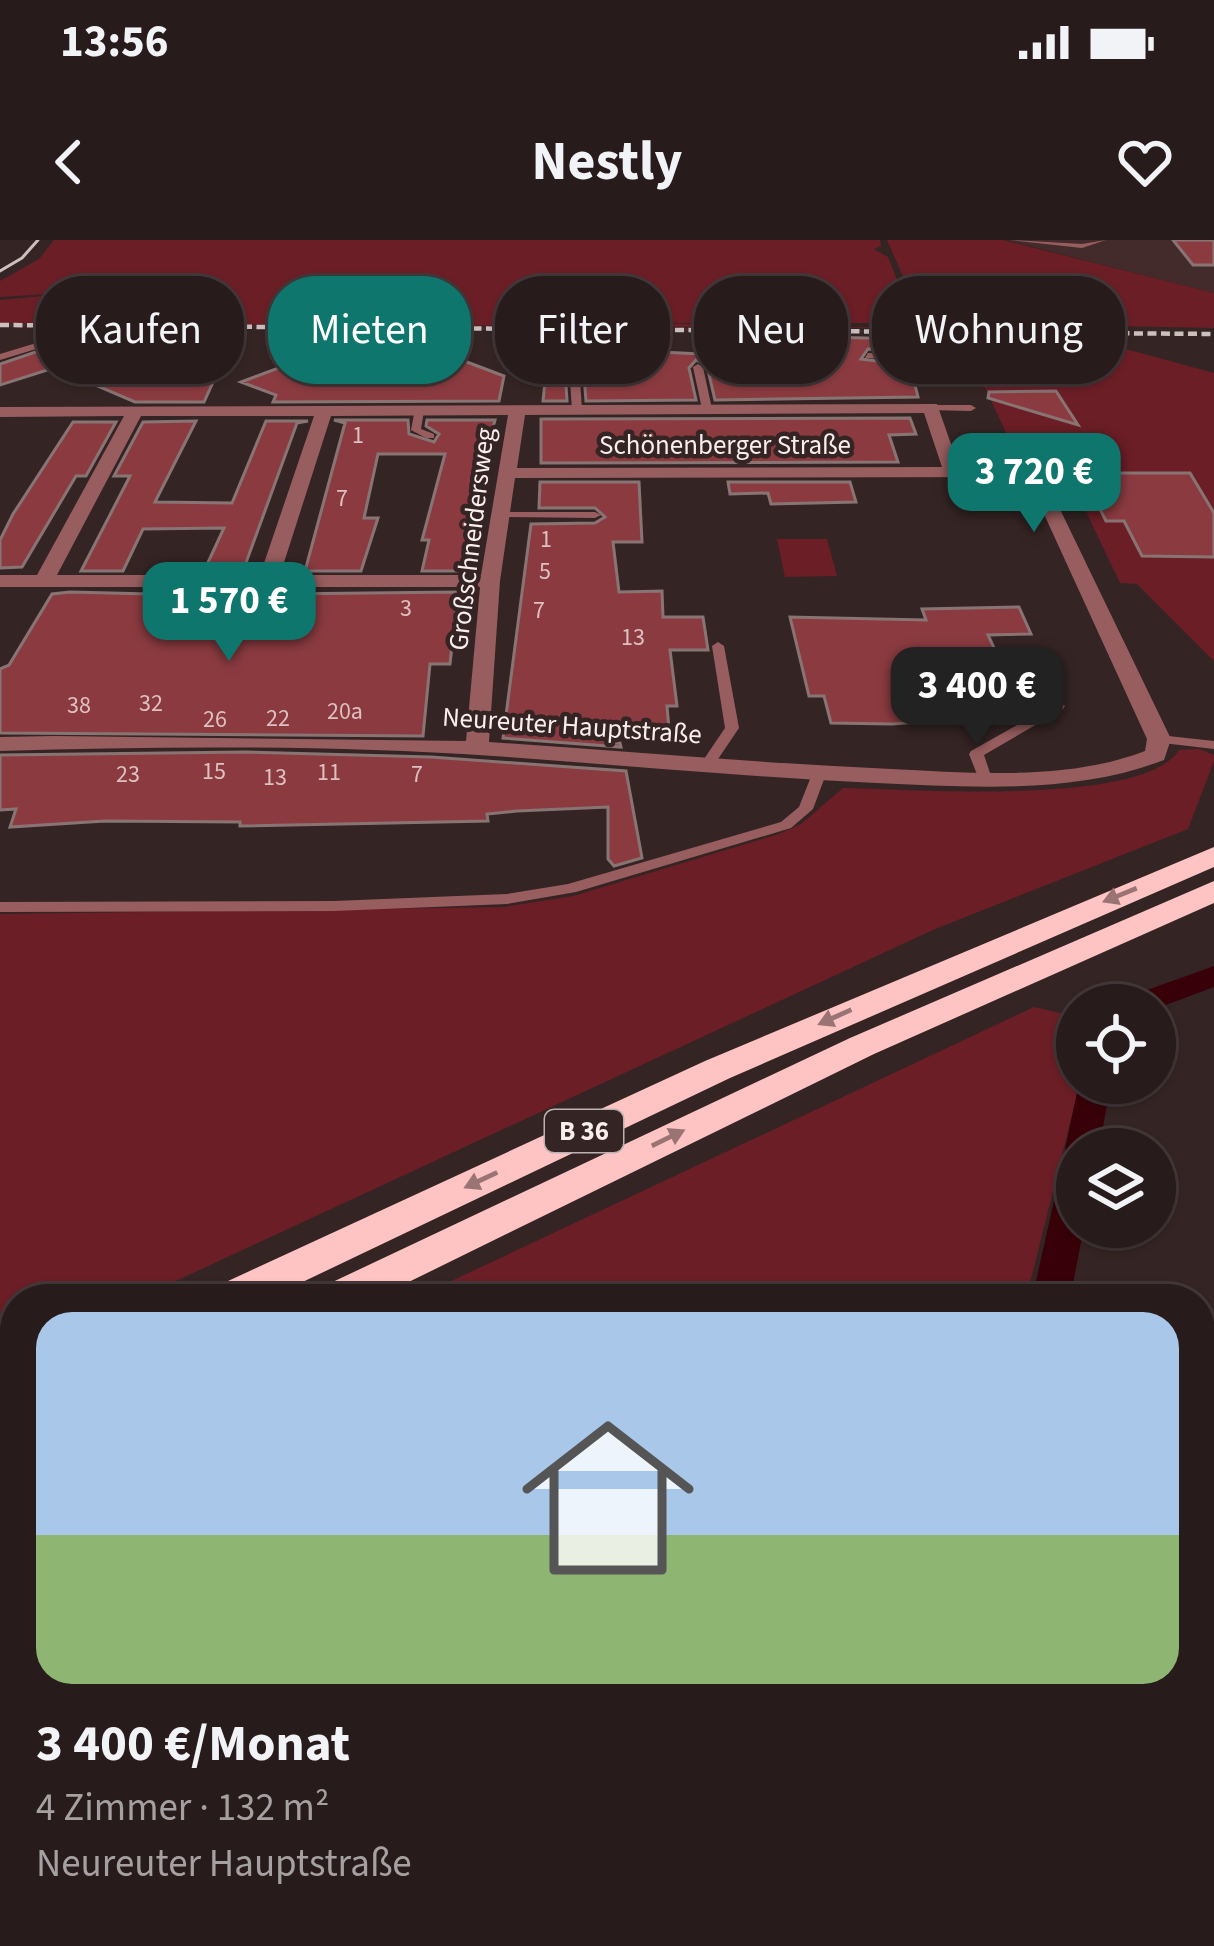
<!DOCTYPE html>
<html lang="de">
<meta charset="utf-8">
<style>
body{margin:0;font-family:"Source Sans 3",sans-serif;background:#342828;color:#f1f3f6;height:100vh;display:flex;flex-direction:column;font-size:45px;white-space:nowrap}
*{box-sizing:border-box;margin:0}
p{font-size:39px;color:#a5a1a3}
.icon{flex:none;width:66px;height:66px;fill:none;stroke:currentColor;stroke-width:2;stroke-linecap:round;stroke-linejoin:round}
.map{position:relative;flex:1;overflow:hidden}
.sheet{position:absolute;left:0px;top:1044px;width:1215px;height:663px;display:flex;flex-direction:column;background:#281b1b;border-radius:48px 48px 0 0;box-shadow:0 3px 9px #0004,0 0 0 3px #44393a}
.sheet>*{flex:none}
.guide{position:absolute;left:36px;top:36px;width:1143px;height:108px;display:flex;gap:24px}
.buttons{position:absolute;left:1056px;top:744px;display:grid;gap:24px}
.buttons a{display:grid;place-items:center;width:120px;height:120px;border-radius:50%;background:#281b1b;box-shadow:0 3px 9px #0004,0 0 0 3px #44393a;font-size:60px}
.price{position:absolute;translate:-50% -102px;padding:0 27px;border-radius:24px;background:#0f766e;color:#fff;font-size:39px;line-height:78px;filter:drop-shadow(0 3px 6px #0008)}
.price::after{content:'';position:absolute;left:50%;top:72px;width:36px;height:27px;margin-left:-18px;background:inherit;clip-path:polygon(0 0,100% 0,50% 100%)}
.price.current{background:#222;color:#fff}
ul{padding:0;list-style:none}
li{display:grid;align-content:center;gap:24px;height:636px;padding:0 36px}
li span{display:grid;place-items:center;height:372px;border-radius:36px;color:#555}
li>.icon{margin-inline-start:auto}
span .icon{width:216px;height:216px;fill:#fffc;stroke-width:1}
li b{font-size:51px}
.pill{padding:0 42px;border-radius:48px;background:#281b1b;box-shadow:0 3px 9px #0004,0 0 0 3px #44393a;font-size:42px;line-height:108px}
.pill.current{background:#0f766e;color:#fff}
.status{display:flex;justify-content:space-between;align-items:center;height:84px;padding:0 60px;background:#281b1b;direction:ltr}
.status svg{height:33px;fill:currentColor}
header{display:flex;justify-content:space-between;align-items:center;height:156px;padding:0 36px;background:#281b1b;font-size:54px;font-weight:700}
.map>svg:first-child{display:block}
.built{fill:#432b2b}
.green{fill:#6b1e26}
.water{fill:#380008}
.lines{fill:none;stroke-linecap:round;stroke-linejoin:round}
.canal{fill:#380008;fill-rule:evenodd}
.building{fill:#8b3b40;stroke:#897474;stroke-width:3}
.lane{fill:#985e5f;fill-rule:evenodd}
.street{fill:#985e5f;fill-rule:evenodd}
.highway{fill:#fec3c3;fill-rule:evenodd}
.tram{stroke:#ccbfbf;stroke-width:3}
.rail{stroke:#ccbfbf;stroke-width:4.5;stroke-dasharray:9 4.5;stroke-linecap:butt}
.oneway{fill:#9a7474}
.labels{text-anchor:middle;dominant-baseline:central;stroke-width:9;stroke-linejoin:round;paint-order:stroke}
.number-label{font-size:24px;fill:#dec0c2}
.far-street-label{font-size:27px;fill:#f9eded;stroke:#352424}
.shield{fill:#352424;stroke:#beb1b1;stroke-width:3}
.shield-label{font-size:27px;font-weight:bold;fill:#f9eded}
</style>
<div class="status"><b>13:56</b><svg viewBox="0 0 49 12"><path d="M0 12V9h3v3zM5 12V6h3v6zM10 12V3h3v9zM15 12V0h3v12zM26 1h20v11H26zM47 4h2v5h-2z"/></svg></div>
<header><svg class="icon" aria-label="back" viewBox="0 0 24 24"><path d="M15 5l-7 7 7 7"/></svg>Nestly<svg class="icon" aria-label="heart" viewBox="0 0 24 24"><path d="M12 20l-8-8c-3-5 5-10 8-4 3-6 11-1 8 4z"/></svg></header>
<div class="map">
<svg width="1214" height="1706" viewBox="0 0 1214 1706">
<rect width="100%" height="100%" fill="#352424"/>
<path class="built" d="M1006,0h208v53l-83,-21z
M0,83l917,7 1,3 -918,-6z"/>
<path class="green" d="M54,0h826l1,6 -7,3 14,8 25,63 -5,3h-276l286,5 -918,-5v-23l96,-9 -96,6v-16l39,-22z
M887,0h116l211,53v35l-291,-6z
M964,102l140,1 110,30v288l-77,-77 -17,-1 -58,-122h-43z
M777,299h50l10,37 -52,1z
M1199,509l15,6v6l-26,68 -253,100 -798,370h-122v59l-15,7v-451l504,-7 69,-11 206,-62 22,-10 42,-36c66,1 301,19 336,-38z
M1034,767l43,10 3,66 -54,216h-613z
M15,1266v426h854l-4,14h-865v-432z"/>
<path class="water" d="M1200,1584l14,5v117h-273l3,-14h256z"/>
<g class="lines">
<path class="canal" d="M1214,726v21l-59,22v-4h-35l5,-7z
M1079,843h32l-12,66h-22v11l-12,-11z
M1077,921v66h7l-14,72h-38l28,-125 5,-9z
M891,1692h52l-3,14h-52z"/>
</g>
<path class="building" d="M1173,0h41v25h-21z
M826,97l78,2 2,11 -38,-1 -7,10 49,6 8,32 -203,3 -8,-34 -11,-6 -7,8 7,32 -110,1 -4,-50 -11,-7 -7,7 3,50h-24l6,-60 56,-2 15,4 -1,7 168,8 3,-16 38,3z
M414,102l90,34 -5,25 -226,1 3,-7 -35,-13 91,-34 31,10z
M136,106l78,34 -10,22h-69l-75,-32z
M50,107l29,13 -79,25v-21z
M1056,151l22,34 -90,-27 1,-6z
M910,178l6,16 -27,1 9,27 -357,1v-44z
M334,180h74l1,14 25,8 5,-8 -13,-8 1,-6h68l-27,101h7l-8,42h-6l-1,8h-38l7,-31h-7l23,-86h-67l-14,64h14l-17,53h-56l40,-148z
M196,181l-41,81 77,1 34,-82h42l-11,2 -54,148h-39l20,-43 -81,1 -20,42h-42l49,-95h-16l29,-54z
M73,182h43l-30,54h-10l-54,91 -22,1v-28l13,-26z
M1082,233h108l24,40v44l-72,-1 -18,-35h-18z
M540,242h99l3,60h-29l6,50 43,-1 1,26h40l5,33h-38l7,56h-10l2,23 -59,1 2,13h8l1,4 -118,-9 28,-214 64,-1 10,-6 -10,-9h-56z
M728,242h122l6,20 -85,2 -3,-11 -38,1z
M70,352l121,3 267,-3 -8,72h-20l-7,72 -423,-3v-64l9,-4 43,-71z
M1019,367l12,27 -43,1 7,15h-46l7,16h-54l18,56 -28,2 -61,-1 -7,-27h-15l-19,-79 136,3 -4,-11z
M246,512l185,5 195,14 16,87 -28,8 -6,-7v-52l-91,4 -30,3 1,7 -248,5v-4l-135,-1 -95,6 6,-18 -16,1v-55z"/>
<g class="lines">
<path class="lane" d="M1010,0l72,4 24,-4 -24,8z
M922,95l76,1 5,3 -5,3 -79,-2z
M43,101l3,5 -46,14v-6z
M573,108l5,3 4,59 -5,3 -5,-3 -4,-59z
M868,113l84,3 5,3 -5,3 -87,-4z
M698,124l5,3 9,42 -5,3 -5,-3 -9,-42z
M931,165h40l5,3 -5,3 -44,-1v-4z
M415,169l9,2 -3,18 13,5v4h-8l-15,-8z
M500,272h95l6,3 -6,3 -99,-1v-4z
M718,402l6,4 15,82 -27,40 -5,1 -7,-4 25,-37 -13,-82z
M1058,462l7,4 -2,3 -79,46 8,24 -7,4 -5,-1 -11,-28 2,-3z
M1159,495l55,6v8l-60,-7 -2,-3z
M819,530l7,4 -13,35 -22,19 -215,64 -69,12 -173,7 -334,1v-10l334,-1 173,-7 61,-10 213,-62 18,-15 13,-33z
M1200,1496l14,6v26l-14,-6z"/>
<path class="street" d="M937,164l22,63h74l9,5 129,267 -7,21c-91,35 -192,27 -288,23 -128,-6 -255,-18 -383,-27 -164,-11 -329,-10 -493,-5v-14l54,-1 412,5 14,-154h-480v-12h37l87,-159 -124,1v-10zM924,173l18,54 -425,1 8,-53zM508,175l-27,160h-201l51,-159zM141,176h173l-54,159h-203zM1027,237l120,262 -2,12c-78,30 -171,22 -254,18 -134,-6 -268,-18 -402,-27l11,-161 15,-103z"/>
<path class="highway" d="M1214,607v20l-484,211 -463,221h-58l6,-12 490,-226z
M1214,641v22l-340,151 -500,245h-58l6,-12 528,-249z
M15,1146v39l-15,6v-40z
M15,1200v41l-15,6v-41z"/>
<path class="tram" d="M0,31l22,-13 16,-18"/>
<path class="rail" d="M0,85l1214,9"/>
</g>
<defs><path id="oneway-solid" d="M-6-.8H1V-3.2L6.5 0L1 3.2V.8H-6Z" transform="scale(3)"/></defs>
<g class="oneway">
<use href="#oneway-solid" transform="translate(1120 655) rotate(158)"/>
<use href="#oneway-solid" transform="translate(835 777) rotate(156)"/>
<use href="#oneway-solid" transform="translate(668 898) rotate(-26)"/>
<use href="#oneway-solid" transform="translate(481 940) rotate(155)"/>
</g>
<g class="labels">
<g class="number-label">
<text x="358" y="195">1</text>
<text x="342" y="258">7</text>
<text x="546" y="299">1</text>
<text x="545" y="331">5</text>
<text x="406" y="368">3</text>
<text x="539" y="370">7</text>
<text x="633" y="397">13</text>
<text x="151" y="463">32</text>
<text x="79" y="465">38</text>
<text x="345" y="471">20a</text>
<text x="278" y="478">22</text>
<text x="215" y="479">26</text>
<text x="214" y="531">15</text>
<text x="329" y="532">11</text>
<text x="128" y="534">23</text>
<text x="417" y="534">7</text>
<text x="275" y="537">13</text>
</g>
<g class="far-street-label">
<text x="725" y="205">Schönenberger Straße</text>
<text transform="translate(472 299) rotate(-83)">Großschneidersweg</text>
<text transform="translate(572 486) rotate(4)">Neureuter Hauptstraße</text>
</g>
<rect class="shield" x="545" y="870" width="78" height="42" rx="9"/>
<g class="shield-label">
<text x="584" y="891">B 36</text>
</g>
</g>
</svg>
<div class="buttons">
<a><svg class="icon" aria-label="locate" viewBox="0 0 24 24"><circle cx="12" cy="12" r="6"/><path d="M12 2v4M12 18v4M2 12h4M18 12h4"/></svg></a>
<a><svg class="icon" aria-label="layers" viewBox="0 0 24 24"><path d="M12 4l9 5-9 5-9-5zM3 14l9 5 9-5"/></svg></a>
</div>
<b class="price" style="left:1034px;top:295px">3 720 €</b>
<b class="price" style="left:229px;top:424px">1 570 €</b>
<b class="price current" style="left:977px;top:509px">3 400 €</b>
<div class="guide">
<a class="pill">Kaufen</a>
<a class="pill current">Mieten</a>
<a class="pill">Filter</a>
<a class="pill">Neu</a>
<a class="pill">Wohnung</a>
</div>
<section class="sheet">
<ul>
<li><span style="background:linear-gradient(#a9c7e8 60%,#8fb573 0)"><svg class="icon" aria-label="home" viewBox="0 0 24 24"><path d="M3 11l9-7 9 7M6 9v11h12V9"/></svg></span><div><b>3 400 €/Monat</b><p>4 Zimmer · 132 m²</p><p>Neureuter Hauptstraße</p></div></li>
</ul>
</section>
</div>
